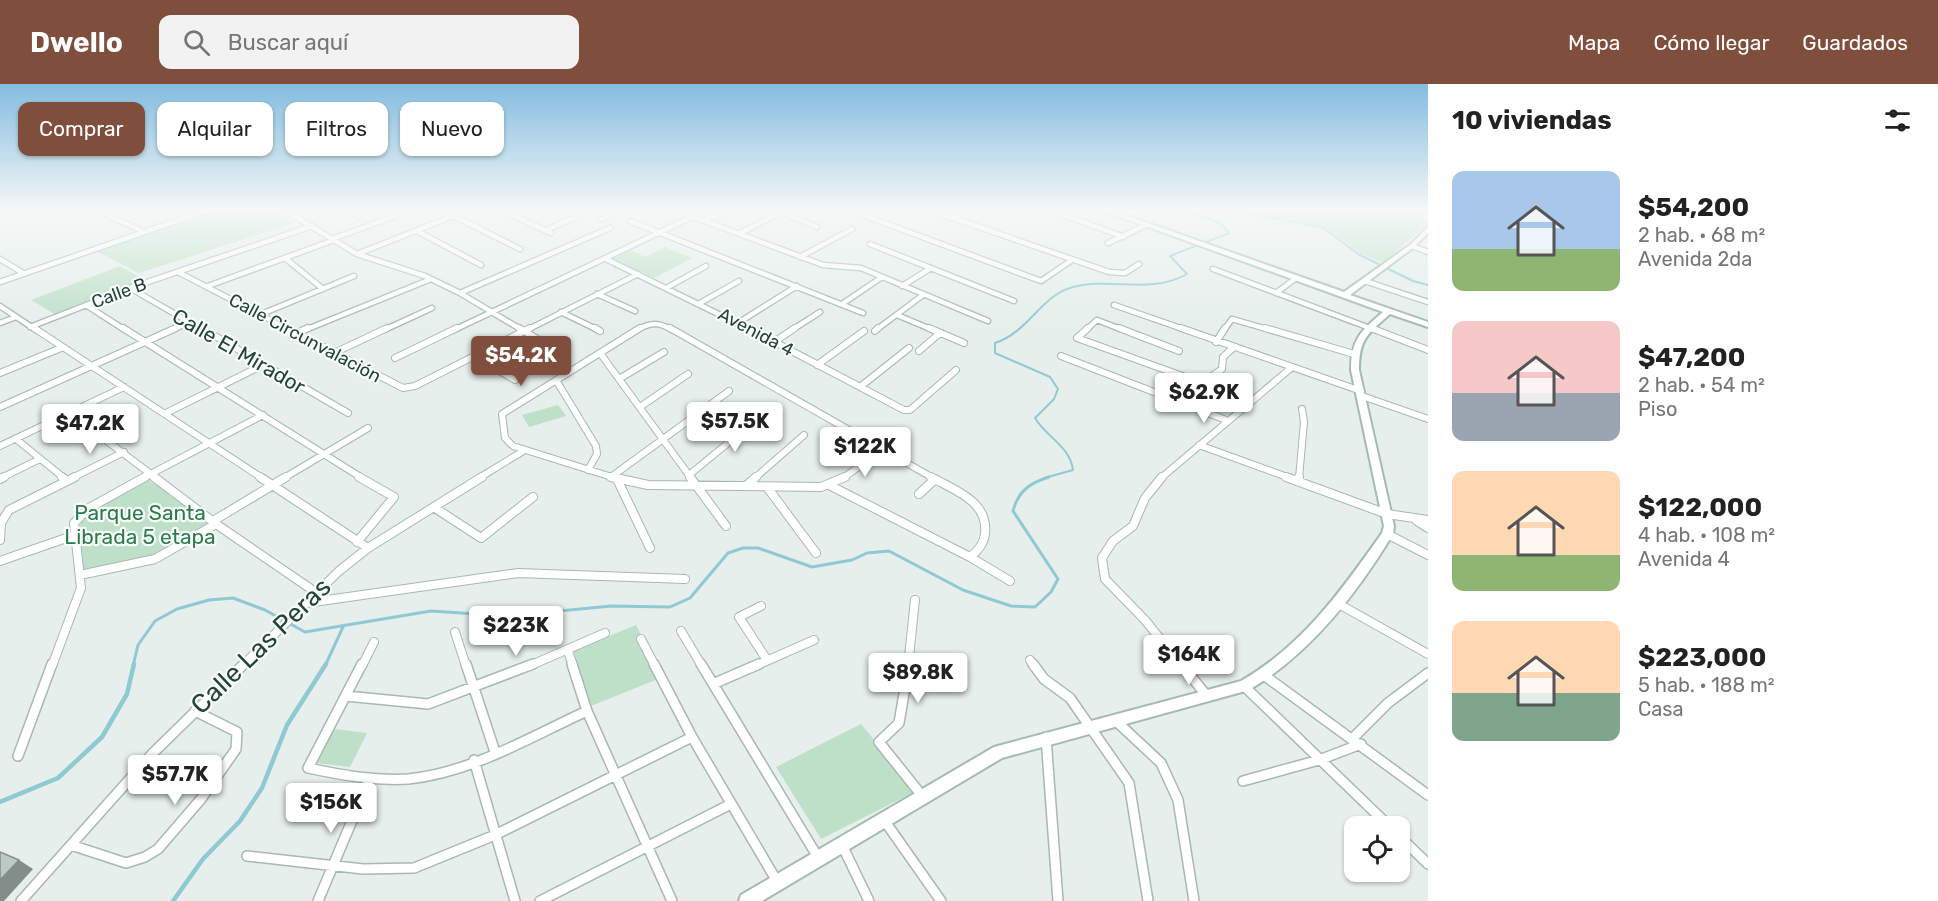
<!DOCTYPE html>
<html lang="es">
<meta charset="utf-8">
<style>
body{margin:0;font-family:Rubik,sans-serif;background:#f2f2f2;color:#222;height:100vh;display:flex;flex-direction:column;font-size:22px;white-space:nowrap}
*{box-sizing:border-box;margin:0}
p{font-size:20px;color:#767676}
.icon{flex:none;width:33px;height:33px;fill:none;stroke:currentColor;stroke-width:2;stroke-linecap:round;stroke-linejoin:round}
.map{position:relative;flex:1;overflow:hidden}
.panel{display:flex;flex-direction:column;background:#fff;width:510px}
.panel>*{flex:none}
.guide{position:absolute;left:18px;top:18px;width:570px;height:54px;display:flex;gap:12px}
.tools{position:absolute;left:1344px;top:732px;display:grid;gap:12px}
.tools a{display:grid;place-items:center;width:66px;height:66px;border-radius:12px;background:#fff;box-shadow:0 2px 4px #0004;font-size:30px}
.price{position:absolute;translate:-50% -51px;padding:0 14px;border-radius:6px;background:#fff;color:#222;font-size:20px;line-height:39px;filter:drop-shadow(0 2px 3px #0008)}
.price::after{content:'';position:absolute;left:50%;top:36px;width:18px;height:14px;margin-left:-9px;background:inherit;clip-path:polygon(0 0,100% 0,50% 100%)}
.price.on{background:#804e3d;color:#fff}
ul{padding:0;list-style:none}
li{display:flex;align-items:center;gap:18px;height:150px;padding:0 24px}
li span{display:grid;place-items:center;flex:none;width:168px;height:120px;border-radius:12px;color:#555}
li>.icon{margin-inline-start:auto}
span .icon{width:72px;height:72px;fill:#fffc;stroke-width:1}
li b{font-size:26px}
h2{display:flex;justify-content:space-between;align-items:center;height:72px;padding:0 24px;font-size:26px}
.tag{padding:0 21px;border-radius:12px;background:#fff;box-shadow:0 2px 4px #0004;font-size:21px;line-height:54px}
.tag.on{background:#804e3d;color:#fff}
header{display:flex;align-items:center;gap:36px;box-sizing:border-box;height:84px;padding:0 30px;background:#804e3d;color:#fff}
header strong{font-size:28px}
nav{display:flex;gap:33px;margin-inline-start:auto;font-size:21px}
.search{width:420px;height:54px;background:#f2f2f2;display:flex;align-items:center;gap:15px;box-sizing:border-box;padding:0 21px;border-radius:12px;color:#767676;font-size:22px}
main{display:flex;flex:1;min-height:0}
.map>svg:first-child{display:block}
.green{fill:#bfe0c8}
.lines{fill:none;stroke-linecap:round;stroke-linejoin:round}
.stream-far2{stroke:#8ec9d4;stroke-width:2}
.stream-far1{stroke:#8ec9d4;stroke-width:3}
.stream{stroke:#8ec9d4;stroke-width:4.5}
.street-far3-casing{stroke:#a8b8b2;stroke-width:7}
.street-far2-casing{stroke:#a8b8b2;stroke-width:8}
.street-far1-casing{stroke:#a8b8b2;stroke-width:10}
.street-casing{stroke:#a8b8b2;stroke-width:12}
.secondary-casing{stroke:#a4bbb3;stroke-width:4}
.street-far3{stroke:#fff;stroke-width:4.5}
.street-far2{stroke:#fff;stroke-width:6}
.street-far1{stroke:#fff;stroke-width:8}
.street{stroke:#fff;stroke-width:9}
.secondary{fill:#fff;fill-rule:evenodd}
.shaded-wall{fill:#838d89}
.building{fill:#bbcac4;stroke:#838d89;stroke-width:1.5}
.labels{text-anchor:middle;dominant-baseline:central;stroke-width:4.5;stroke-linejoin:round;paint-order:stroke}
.far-street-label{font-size:18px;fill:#24423a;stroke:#f7fbf9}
.street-label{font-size:21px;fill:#24423a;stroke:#f7fbf9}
.park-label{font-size:21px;fill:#2d7a4b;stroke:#f7fbf9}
.near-street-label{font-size:26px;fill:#24423a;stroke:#f7fbf9}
</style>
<header>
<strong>Dwello</strong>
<div class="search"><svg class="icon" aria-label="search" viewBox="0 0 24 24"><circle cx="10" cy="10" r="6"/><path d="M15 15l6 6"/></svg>Buscar aquí</div>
<nav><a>Mapa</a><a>Cómo llegar</a><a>Guardados</a></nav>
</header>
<main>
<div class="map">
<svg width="1428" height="817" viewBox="0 0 1428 817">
<rect width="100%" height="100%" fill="#e6efeb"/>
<path class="green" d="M211,127h64l19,12 -155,50 -43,-22z
M1244,127h177l6,13 -44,39 -22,-9 -35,-27z
M665,163l27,11 -38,20 -42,-19 19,-9 14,7z
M120,182l26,15 -88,35 -27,-16z
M558,321l8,11 -37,11 -7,-12z
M147,395l66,42 -58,38 -75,16 -5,-40 14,-27z
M636,541l27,52 -72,29 -19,-55z
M861,640l55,67 -95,48 -45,-72z
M334,645l33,4 -17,34 -34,-4z"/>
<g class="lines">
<path class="stream-far2" d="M1234,127l90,17 34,26 55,27 15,4
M1044,394l29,-8c-3,-24 -26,-32 -38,-52l19,-19 4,-10 -8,-12 -55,-24v-10c34,-11 46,-48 78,-56 39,-10 77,8 114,-13l-17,-18 59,-23 -9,-10 -34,-12"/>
<path class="stream-far1" d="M133,582l5,-21 17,-24 22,-12 32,-9 24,-2 32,12 40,22 126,-21 76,5 104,-10 59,1 20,-9 38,-45 15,-5h15l54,19 40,-7 15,-7 22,-2 74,39 48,16 24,1 16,-15 7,-13 -45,-68c5,-20 17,-28 36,-34
M325,582l18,-39"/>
<path class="stream" d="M0,718l58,-24 44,-41 25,-43 7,-30
M173,817l30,-42 37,-38 22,-33 25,-63 39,-61"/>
<g class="street-far3-casing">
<path id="street-far3" d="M99,127l43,20
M286,127l71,43 68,22 35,17 62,37
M350,127l8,5
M503,127l48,22
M678,127l145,54 38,3 127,53
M779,127l38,16
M852,127l189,70 31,-21
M933,127l176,61 16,1 14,-9
M1053,127l71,26
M294,132l14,-5
M454,132l66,33
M952,134l13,-7
M601,135l18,-8
M706,136l19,-9
M630,137l233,92
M546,146l30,-13
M417,147l64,34
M740,149l42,-21
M332,155l66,-24
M1108,159l38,-18
M870,160l144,57
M1412,162l16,6
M357,170l109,-43
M800,173l52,-28
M285,174l38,31
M0,175l23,14
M606,175l145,71
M1213,185l162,61
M178,188l112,58
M1365,197l63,21
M0,198l205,-71
M208,202l126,-46
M902,202l29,-18
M668,203l38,-21
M130,204l73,42
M460,209l150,-65
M1276,209l20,-15
M597,210l38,17
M700,219l39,-22
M842,220l40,-27
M86,221l39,25
M1114,221l72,25
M0,222l36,24
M561,228l37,18
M259,231l95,-39
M897,231l36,15
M0,239l16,-6
M738,239l59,-37
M30,243l100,-39 182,-62
M172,246l16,-7
M305,246l126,-51
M384,246l48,-22
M454,246l240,-114
M527,246l111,-56
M637,246c14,-8 22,-8 35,0
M792,246l28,-18
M876,246l47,-35
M1086,246l11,-10 26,10
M1224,246l8,-11 38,11"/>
</g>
<g class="street-far2-casing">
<path id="street-far2" d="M34,244l228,150
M123,244l239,150
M201,244l147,85
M287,244l116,60 12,-2 115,-58
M519,244l43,26
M595,244l5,3
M670,244l263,150
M748,244l156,82h6l46,-40
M929,244l35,15
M1088,244l-11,10 125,45
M1119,244l60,23
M1181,244l180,63
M1265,244l89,26
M1371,244l57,22
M875,247l3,-3
M297,249l11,-5
M774,258l21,-14
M1216,258l9,-14
M919,267l21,-18
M334,269l53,-25
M600,269l91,125
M474,272l41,24
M1061,272l165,64
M395,274l62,-30
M817,281l47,-34
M0,289l61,-25
M619,295l45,-27
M556,296l40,66 1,8 -9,16
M860,303l49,-39
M1362,312l66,23
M1178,317l44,-32 1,-12 10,-9
M0,323l176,-79
M640,323l48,-33
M70,329l86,65
M166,329l97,-48
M16,355l48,39
M1199,361l91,33
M0,362l124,-59
M689,391l77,-63
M611,393l118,-86
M1,394l39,-19
M72,394l52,-26
M143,394l120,-63
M284,394l84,-50
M479,394l46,-28
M615,394l-102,-32 -8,-8 -3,-24 138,-86
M755,394l49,-43
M843,394l38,-27
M1161,394l130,-110
M1299,394l5,-56 -2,-13"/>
</g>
<g class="street-far1-casing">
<path id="street-far1" d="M62,393l5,4
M154,393l62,47 95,65
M260,393l108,71
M611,393l37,8 173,2 24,-10
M690,393l36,49
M931,393c23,13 58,24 54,57 -1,10 -7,17 -15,23
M1162,393l-17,21 -12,28 -20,15 -11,17 3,21 40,41 37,46
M1286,393l101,37 41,6
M0,395l4,-2
M617,395l33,69
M1299,398v-5
M829,401l141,72 40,24
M746,402l10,-9
M767,403l49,66
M919,410l16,-15
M435,424l46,30 52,-41
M213,437l73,-44
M1417,437l11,7
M1387,450l41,21
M0,456l1,-17 8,-13 66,-33
M357,458l37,-45 -35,-20
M0,477l75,-26
M80,491l75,-16 61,-35
M306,519l212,-30 167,6
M1337,519l91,51
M761,522l-22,11 28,43
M681,547l21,35
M455,548l11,34
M641,555l14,27
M568,567l5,15
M1030,576l4,6
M52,582l29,-78 -7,-65 15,-15 56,-31
M242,582l97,-95 29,-23 114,-71
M362,582l12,-24
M529,582l76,-33
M755,582l59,-26
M908,582l7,-66"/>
</g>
<g class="street-casing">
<path id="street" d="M362,580l-54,104c33,7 66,13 100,11 63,-6 122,-42 179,-68
M466,580l29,88
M572,580l15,47 85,190
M654,580l38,73 86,146
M701,580l118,195
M909,580l-10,59 -20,19 44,55
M1033,580l11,15 26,19 59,85 19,118
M1181,580l26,32
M1265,592l163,119
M713,600l46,-20
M1244,602l145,140
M346,612l82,8 105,-40
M1116,637l45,42 17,37 16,101
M1046,653l12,164
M1353,654l35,-35 40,-30
M18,672l34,-92
M474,676l41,141
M1243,697l76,-21 42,-16
M884,736l57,81
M1400,753l28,27
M71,761l55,18 19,-6 13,-8 43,-50 35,-50 1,-17 -42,-21
M842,761l27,56
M247,772l116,13 51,-1 81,-33 197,-98
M21,817l132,-148 91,-89
M318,817l52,-123
M540,817l191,-97"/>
</g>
<g class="secondary-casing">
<path id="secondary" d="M1104,127h10l230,81 66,-47 18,-18v6l-14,14 -64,48 78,27v5l-38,-13c-22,20 -31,24 -31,56l35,156 -1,8c-37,61 -83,120 -144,156l-247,68 -240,143h-23l2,-6 253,-148 247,-66c61,-35 101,-91 141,-148l2,-7 -33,-156c0,-31 10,-39 32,-58z
M1421,127h6l1,12 -3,-2z"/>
</g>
<use href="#street-far3" class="street-far3"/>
<use href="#street-far2" class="street-far2"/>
<use href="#street-far1" class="street-far1"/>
<use href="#street" class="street"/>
<use href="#secondary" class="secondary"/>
</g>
<path class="shaded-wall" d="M19,776l14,9 -29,32h-4v-21z"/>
<path class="building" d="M0,768l19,8 -19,20z"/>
<linearGradient id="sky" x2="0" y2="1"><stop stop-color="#84bce0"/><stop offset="0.52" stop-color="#f4f8f6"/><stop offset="1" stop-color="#f4f8f6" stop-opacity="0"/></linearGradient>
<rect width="1428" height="242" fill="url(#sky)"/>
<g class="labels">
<g class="far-street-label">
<text transform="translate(119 209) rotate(-20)">Calle B</text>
<text transform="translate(756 248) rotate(28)">Avenida 4</text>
<text transform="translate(305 254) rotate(28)">Calle Circunvalación</text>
</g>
<g class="street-label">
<text transform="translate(239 267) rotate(30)">Calle El Mirador</text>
</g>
<g class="park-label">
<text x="140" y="428">Parque Santa<tspan x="140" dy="24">Librada 5 etapa</tspan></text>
</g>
<g class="near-street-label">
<text transform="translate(261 562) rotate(-44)">Calle Las Peras</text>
</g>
</g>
</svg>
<div class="tools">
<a><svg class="icon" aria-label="locate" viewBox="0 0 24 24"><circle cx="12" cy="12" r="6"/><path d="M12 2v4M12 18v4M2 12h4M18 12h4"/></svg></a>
</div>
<b class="price on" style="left:521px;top:303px">$54.2K</b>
<b class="price" style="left:1204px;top:340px">$62.9K</b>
<b class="price" style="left:735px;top:369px">$57.5K</b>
<b class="price" style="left:90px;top:371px">$47.2K</b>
<b class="price" style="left:865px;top:394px">$122K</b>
<b class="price" style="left:516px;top:573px">$223K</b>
<b class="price" style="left:1189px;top:602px">$164K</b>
<b class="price" style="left:918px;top:620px">$89.8K</b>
<b class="price" style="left:175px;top:722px">$57.7K</b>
<b class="price" style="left:331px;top:750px">$156K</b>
<div class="guide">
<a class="tag on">Comprar</a>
<a class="tag">Alquilar</a>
<a class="tag">Filtros</a>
<a class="tag">Nuevo</a>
</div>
</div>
<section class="panel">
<h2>10 viviendas<svg class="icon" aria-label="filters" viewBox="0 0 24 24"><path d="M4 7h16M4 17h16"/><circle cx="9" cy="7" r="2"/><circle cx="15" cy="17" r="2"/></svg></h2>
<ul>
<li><span style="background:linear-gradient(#a9c7e8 65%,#8fb573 0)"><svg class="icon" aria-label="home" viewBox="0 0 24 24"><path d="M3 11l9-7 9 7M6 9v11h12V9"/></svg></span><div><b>$54,200</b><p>2 hab. · 68 m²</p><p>Avenida 2da</p></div></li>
<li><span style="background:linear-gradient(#f6c9c9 60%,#9aa5b1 0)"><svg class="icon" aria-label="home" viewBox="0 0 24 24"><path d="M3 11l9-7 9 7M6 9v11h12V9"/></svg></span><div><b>$47,200</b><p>2 hab. · 54 m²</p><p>Piso</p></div></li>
<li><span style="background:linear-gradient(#ffd9b3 70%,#8fb573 0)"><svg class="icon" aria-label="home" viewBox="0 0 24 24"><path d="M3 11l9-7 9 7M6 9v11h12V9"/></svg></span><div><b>$122,000</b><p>4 hab. · 108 m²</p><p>Avenida 4</p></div></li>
<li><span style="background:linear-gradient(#ffd9b3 60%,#7fa58c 0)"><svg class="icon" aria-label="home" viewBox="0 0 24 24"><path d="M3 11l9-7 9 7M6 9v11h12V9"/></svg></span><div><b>$223,000</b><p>5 hab. · 188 m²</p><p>Casa</p></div></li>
</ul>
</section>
</main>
